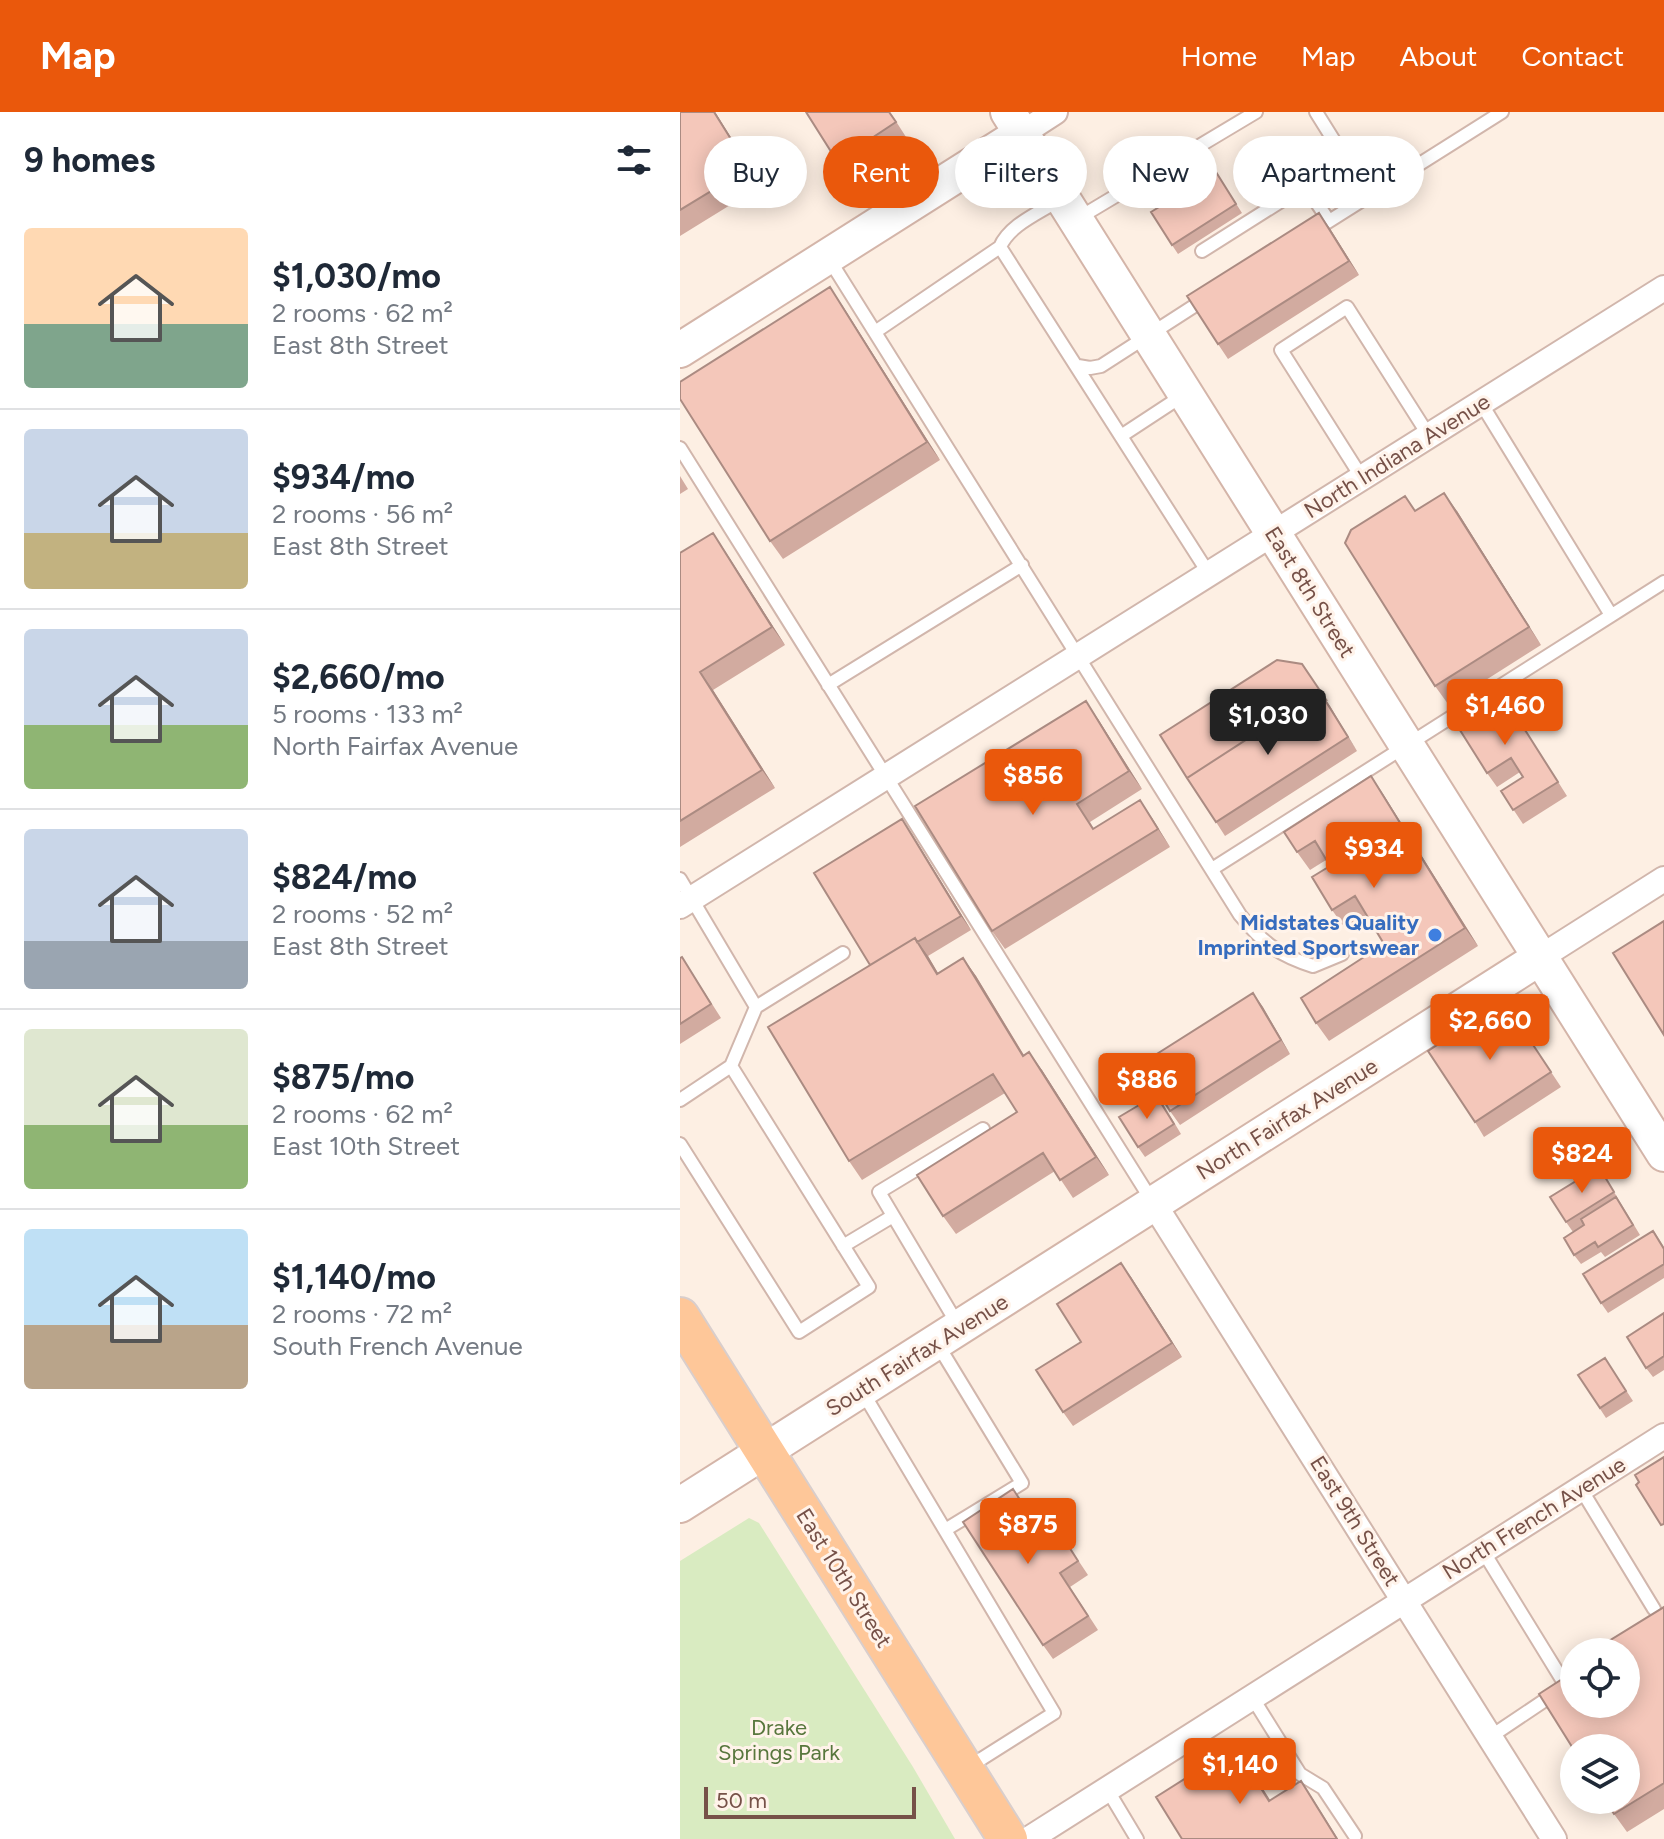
<!DOCTYPE html>
<meta charset="utf-8">
<style>
body{margin:0;font-family:Figtree,sans-serif;background:#f2f2f3;color:#1f2937;height:100vh;display:flex;flex-direction:column;font-size:30px;white-space:nowrap}
*{box-sizing:border-box;margin:0}
p{font-size:26px;color:#747a83}
.icon{flex:none;width:44px;height:44px;fill:none;stroke:currentColor;stroke-width:2;stroke-linecap:round;stroke-linejoin:round}
.map{position:relative;flex:1;overflow:hidden}
.sheet{display:flex;flex-direction:column;background:#fff;width:680px}
.sheet>*{flex:none}
.guide{position:absolute;left:24px;top:24px;width:760px;height:72px;display:flex;gap:16px}
.controls{position:absolute;left:880px;top:1526px;display:grid;gap:16px}
.controls a{display:grid;place-items:center;width:80px;height:80px;border-radius:50%;background:#fff;box-shadow:0 4px 20px #0003;font-size:40px}
.scale{position:absolute;left:24px;bottom:20px;width:212px;box-sizing:border-box;padding-left:8px;border:4px solid #765148;border-top:0;font-size:22px;line-height:28px;white-space:nowrap;color:#765148;-webkit-text-stroke:6px #fff3ea;paint-order:stroke}
.price{position:absolute;translate:-50% -68px;padding:0 18px;border-radius:8px;background:#ea580c;color:#fff;font-size:26px;line-height:52px;filter:drop-shadow(0 2px 4px #0008)}
.price::after{content:'';position:absolute;left:50%;top:48px;width:24px;height:18px;margin-left:-12px;background:inherit;clip-path:polygon(0 0,100% 0,50% 100%)}
.price.selected{background:#222;color:#fff}
ul{padding:0;list-style:none}
li{display:flex;align-items:center;gap:24px;height:200px;padding:0 24px}
li+li{border-top:2px solid #e0e1e3}
li span{display:grid;place-items:center;flex:none;width:224px;height:160px;border-radius:8px;color:#555}
li>.icon{margin-inline-start:auto}
span .icon{width:96px;height:96px;fill:#fffc;stroke-width:1}
li b{font-size:34px}
h2{display:flex;justify-content:space-between;align-items:center;height:96px;padding:0 24px;font-size:34px}
.tag{padding:0 28px;border-radius:36px;background:#fff;box-shadow:0 4px 20px #0003;font-size:28px;line-height:72px}
.tag.selected{background:#ea580c;color:#fff}
header{display:flex;align-items:center;gap:48px;box-sizing:border-box;height:112px;padding:0 40px;background:#ea580c;color:#fff}
header strong{font-size:38px}
nav{display:flex;gap:44px;margin-inline-start:auto;font-size:28px}
main{display:flex;flex:1;min-height:0}
.map>svg:first-child{display:block}
.green{fill:#d9ebc1}
.lines{fill:none;stroke-linecap:round;stroke-linejoin:round}
.lane-casing{stroke:#d1b6ac;stroke-width:16}
.street-casing{stroke:#d1b6ac;stroke-width:28}
.secondary-casing{stroke:#d4b5a9;stroke-width:38}
.primary-casing{stroke:#d9cecc;stroke-width:42}
.lane{stroke:#fff;stroke-width:12}
.street{stroke:#fff;stroke-width:24}
.secondary{stroke:#fff;stroke-width:34}
.primary{stroke:#fec799;stroke-width:38}
.wall{fill:#d2aba0}
.shaded-wall{fill:#ab8b82}
.building{fill:#f4c7ba;stroke:#ab8b82;stroke-width:2}
.shop-dot{fill:#3f7fe0;stroke:#fff3ea;stroke-width:3}
.labels{text-anchor:middle;dominant-baseline:central;stroke-width:6;stroke-linejoin:round;paint-order:stroke}
.street-label{font-size:22px;fill:#765148;stroke:#fff3ea}
.shop-label{font-size:22px;font-weight:bold;fill:#366cbe;stroke:#fff3ea;text-anchor:end}
.park-label{font-size:22px;fill:#58773d;stroke:#fff3ea}
</style>
<header>
<strong>Map</strong>
<nav><a>Home</a><a>Map</a><a>About</a><a>Contact</a></nav>
</header>
<main>
<section class="sheet">
<h2>9 homes<svg class="icon" aria-label="filters" viewBox="0 0 24 24"><path d="M4 7h16M4 17h16"/><circle cx="9" cy="7" r="2"/><circle cx="15" cy="17" r="2"/></svg></h2>
<ul>
<li><span style="background:linear-gradient(#ffd9b3 60%,#7fa58c 0)"><svg class="icon" aria-label="home" viewBox="0 0 24 24"><path d="M3 11l9-7 9 7M6 9v11h12V9"/></svg></span><div><b>$1,030/mo</b><p>2 rooms · 62 m²</p><p>East 8th Street</p></div></li>
<li><span style="background:linear-gradient(#c9d6e8 65%,#c2b280 0)"><svg class="icon" aria-label="home" viewBox="0 0 24 24"><path d="M3 11l9-7 9 7M6 9v11h12V9"/></svg></span><div><b>$934/mo</b><p>2 rooms · 56 m²</p><p>East 8th Street</p></div></li>
<li><span style="background:linear-gradient(#c9d6e8 60%,#8fb573 0)"><svg class="icon" aria-label="home" viewBox="0 0 24 24"><path d="M3 11l9-7 9 7M6 9v11h12V9"/></svg></span><div><b>$2,660/mo</b><p>5 rooms · 133 m²</p><p>North Fairfax Avenue</p></div></li>
<li><span style="background:linear-gradient(#c9d6e8 70%,#9aa5b1 0)"><svg class="icon" aria-label="home" viewBox="0 0 24 24"><path d="M3 11l9-7 9 7M6 9v11h12V9"/></svg></span><div><b>$824/mo</b><p>2 rooms · 52 m²</p><p>East 8th Street</p></div></li>
<li><span style="background:linear-gradient(#dfe7d0 60%,#8fb573 0)"><svg class="icon" aria-label="home" viewBox="0 0 24 24"><path d="M3 11l9-7 9 7M6 9v11h12V9"/></svg></span><div><b>$875/mo</b><p>2 rooms · 62 m²</p><p>East 10th Street</p></div></li>
<li><span style="background:linear-gradient(#bfe0f5 60%,#b9a48a 0)"><svg class="icon" aria-label="home" viewBox="0 0 24 24"><path d="M3 11l9-7 9 7M6 9v11h12V9"/></svg></span><div><b>$1,140/mo</b><p>2 rooms · 72 m²</p><p>South French Avenue</p></div></li>
</ul>
</section>
<div class="map">
<svg width="984" height="1727" viewBox="0 0 984 1727">
<rect width="100%" height="100%" fill="#fdefe3"/>
<path class="green" d="M69,1406l10,5 154,244 42,72h-275v-278z"/>
<g class="lines">
<g class="lane-casing">
<path id="lane" d="M626,75l23,34
M397,107l179,-107
M635,118l187,-118
M320,135l209,327
M522,139l144,-91 -30,-48
M149,147l411,656c23,28 38,40 73,51l29,-12
M195,220l125,-85c9,-22 39,-34 59,-47
M398,254l12,2 11,-2 104,-67
M801,291l130,212
M441,324l64,-42
M0,336l472,753
M682,366l-81,-128 66,-43 82,129
M148,573l194,-120
M532,757l452,-287
M0,767l76,128 -25,59
M76,895l87,-54
M0,988l51,-34 138,221 -70,45 -119,-188
M163,1134l50,-30
M278,1213l-79,-133 104,-63
M258,1233l84,138 -77,47
M182,1279l192,322 -87,55
M901,1377l73,120
M803,1439l83,135 -76,51
M572,1585l48,77 23,14 32,48
M427,1677l30,50"/>
</g>
<g class="street-casing">
<path id="street" d="M341,22l34,-22
M0,794l984,-618
M861,845l123,-78
M474,1092l400,635
M349,1727l635,-403"/>
</g>
<g class="secondary-casing">
<path id="secondary" d="M328,0l656,1042
M0,238l341,-216
M0,1393l861,-548"/>
</g>
<g class="primary-casing">
<path id="primary" d="M0,1205l328,522"/>
</g>
<use href="#lane" class="lane"/>
<use href="#street" class="street"/>
<use href="#secondary" class="secondary"/>
<use href="#primary" class="primary"/>
</g>
<path class="wall" d="M0,0h35l46,74 -81,50z
M210,0l16,25 -59,38 -10,-14z
M536,60l26,41 -64,41 -6,-9z
M649,115l30,48 -131,84 -10,-15z
M162,193l98,155 -157,99 -13,-18z
M0,364l8,13 -8,5z
M736,399h41l84,134 -93,59 -13,-18z
M33,421l72,112 -72,45 62,98 -95,59v-294z
M622,552l55,87 -132,85 -9,-14z
M829,592l58,92 -44,28 -22,-33 22,-14 -3,-5 -23,15 -10,-14z
M418,607l44,70 -52,33 4,7 58,-11 18,29 -165,102 -13,-18z
M691,664l12,18 95,152 -149,95 -13,-18 68,-79 -18,-29 -21,13 -13,-18 -2,-44 -4,-6 -16,10 -13,-18z
M232,722l59,96 -43,26 10,17 25,-15 13,18 48,79 18,15 67,105 -36,23 -18,-27 -99,63 -13,-18 74,-104 -12,-19 -143,87 -13,-19 21,-196z
M2,845l39,61 -41,26v-86z
M573,881l37,61 -110,71 -10,-14z
M824,889l57,86 -77,50 -9,-15z
M483,992l18,30 -36,23 -7,-10z
M925,1065l35,58 -35,22 -4,-5 -20,12 -7,-9 10,-30 -11,7 -7,-10z
M974,1119l10,16v31l-56,35 -7,-10z
M451,1165l51,80 -109,69 -10,-14 18,-70z
M984,1201v57l-11,7 -7,-9z
M925,1246l28,43 -27,17 -28,-43z
M384,1427l24,36 -18,12 28,43 -45,29 -10,-14 9,-98z
M984,1495v202l-37,23 -13,-18 -41,-142z"/>
<path class="shaded-wall" d="M34,0h1l46,74 -12,-18z
M639,101l10,14 30,48 -10,-14z
M150,175l12,18 98,155 -13,-18z
M764,381l13,18 84,134 -12,-18z
M33,421l12,18 60,94 -13,-18z
M20,560l13,18 62,98 -13,-18z
M640,580l10,14 27,45 -9,-14z
M406,589l12,18 44,70 -13,-18z
M691,664l12,18 95,152 -13,-18z
M460,688l12,18 18,29 -12,-18z
M222,707l10,15 59,96 -10,-14z
M235,826l13,18 21,36 -12,-18z
M283,846l13,18 59,98 -12,-18z
M573,881l10,14 27,47 -9,-14z
M349,940l13,18 67,105 -13,-18z
M441,1151l10,14 51,80 -10,-14z
M555,1635l13,18 34,54 -13,-18z
M621,1669l12,18 25,40h-1z"/>
<path class="building" d="M0,0h34l35,56 -69,42z
M126,0h83l7,10 -59,39z
M536,60l20,32 -64,41 -21,-33z
M639,101l30,48 -131,83 -31,-48z
M150,175l97,155 -157,99 -90,-142v-17z
M764,381l85,134 -94,59 -90,-143 6,-13 54,-34 10,15z
M33,421l59,94 -72,45 62,98 -82,51v-268z
M597,548l25,4 25,37 -7,-9 -133,86 -27,-43z
M819,577l59,93 -45,28 -12,-19 22,-14 -12,-19 -24,15 -34,-54z
M640,580l28,45 -132,85 -29,-44z
M406,589l43,70 -52,33 16,25 47,-29 18,29 -166,102 -77,-125z
M691,664l94,152 -149,95 -15,-25 83,-54 -29,-48 -23,14 -20,-33 18,-11 -15,-25 -18,11 -13,-20z
M222,707l59,97 -44,26 -2,-4 -45,27 -56,-92z
M984,809v114l-51,-82z
M235,826l22,36 26,-16 60,98 6,-4 67,105 -36,23 -17,-27 -100,63 -26,-41 100,-63 -24,-38 -144,87 -81,-134z
M2,845l29,47 -31,20v-66z
M573,881l28,47 -111,71 -29,-47z
M824,889l47,71 -76,50 -47,-71z
M476,983l18,29 -36,23 -19,-30z
M919,1055l15,25 -48,30 -16,-25z
M936,1085l17,28 -35,22 -3,-5 -21,13 -10,-17 20,-13 -3,-6z
M973,1119l11,18v15l-63,39 -18,-29z
M441,1151l51,80 -109,69 -27,-42 45,-28 -24,-38z
M984,1201v43l-18,12 -19,-31z
M925,1246l21,33 -26,17 -22,-33z
M984,1345v67l-3,1 -25,-40 3,-3 -4,-7z
M333,1377l38,59 13,-9 14,22 -18,12 28,43 -45,29 -80,-123z
M984,1495v176l-50,31 -9,-14h21v-52h-52v2l-35,-56 34,-22 -4,-6 5,-3v41h52v-52h-35z
M555,1635l34,54 32,-20 36,58h-155l-26,-42z"/>
<circle class="shop-dot" cx="755" cy="823" r="8"/>
<g class="labels">
<g class="street-label">
<text transform="translate(717 344) rotate(-32)">North Indiana Avenue</text>
<text transform="translate(630 480) rotate(58)">East 8th Street</text>
<text transform="translate(607 1007) rotate(-32)">North Fairfax Avenue</text>
<text transform="translate(237 1243) rotate(-32)">South Fairfax Avenue</text>
<text transform="translate(854 1406) rotate(-32)">North French Avenue</text>
<text transform="translate(675 1409) rotate(58)">East 9th Street</text>
<text transform="translate(164 1466) rotate(58)">East 10th Street</text>
</g>
<g class="shop-label">
<text x="739" y="810">Midstates Quality<tspan x="739" dy="25">Imprinted Sportswear</tspan></text>
</g>
<g class="park-label">
<text x="99" y="1615">Drake<tspan x="99" dy="25">Springs Park</tspan></text>
</g>
</g>
</svg>
<div class="controls">
<a><svg class="icon" aria-label="locate" viewBox="0 0 24 24"><circle cx="12" cy="12" r="6"/><path d="M12 2v4M12 18v4M2 12h4M18 12h4"/></svg></a>
<a><svg class="icon" aria-label="layers" viewBox="0 0 24 24"><path d="M12 4l9 5-9 5-9-5zM3 14l9 5 9-5"/></svg></a>
</div>
<div class="scale">50 m</div>
<b class="price" style="left:825px;top:635px">$1,460</b>
<b class="price selected" style="left:588px;top:645px">$1,030</b>
<b class="price" style="left:353px;top:705px">$856</b>
<b class="price" style="left:694px;top:778px">$934</b>
<b class="price" style="left:810px;top:950px">$2,660</b>
<b class="price" style="left:467px;top:1009px">$886</b>
<b class="price" style="left:902px;top:1083px">$824</b>
<b class="price" style="left:348px;top:1454px">$875</b>
<b class="price" style="left:560px;top:1694px">$1,140</b>
<div class="guide">
<a class="tag">Buy</a>
<a class="tag selected">Rent</a>
<a class="tag">Filters</a>
<a class="tag">New</a>
<a class="tag">Apartment</a>
</div>
</div>
</main>
